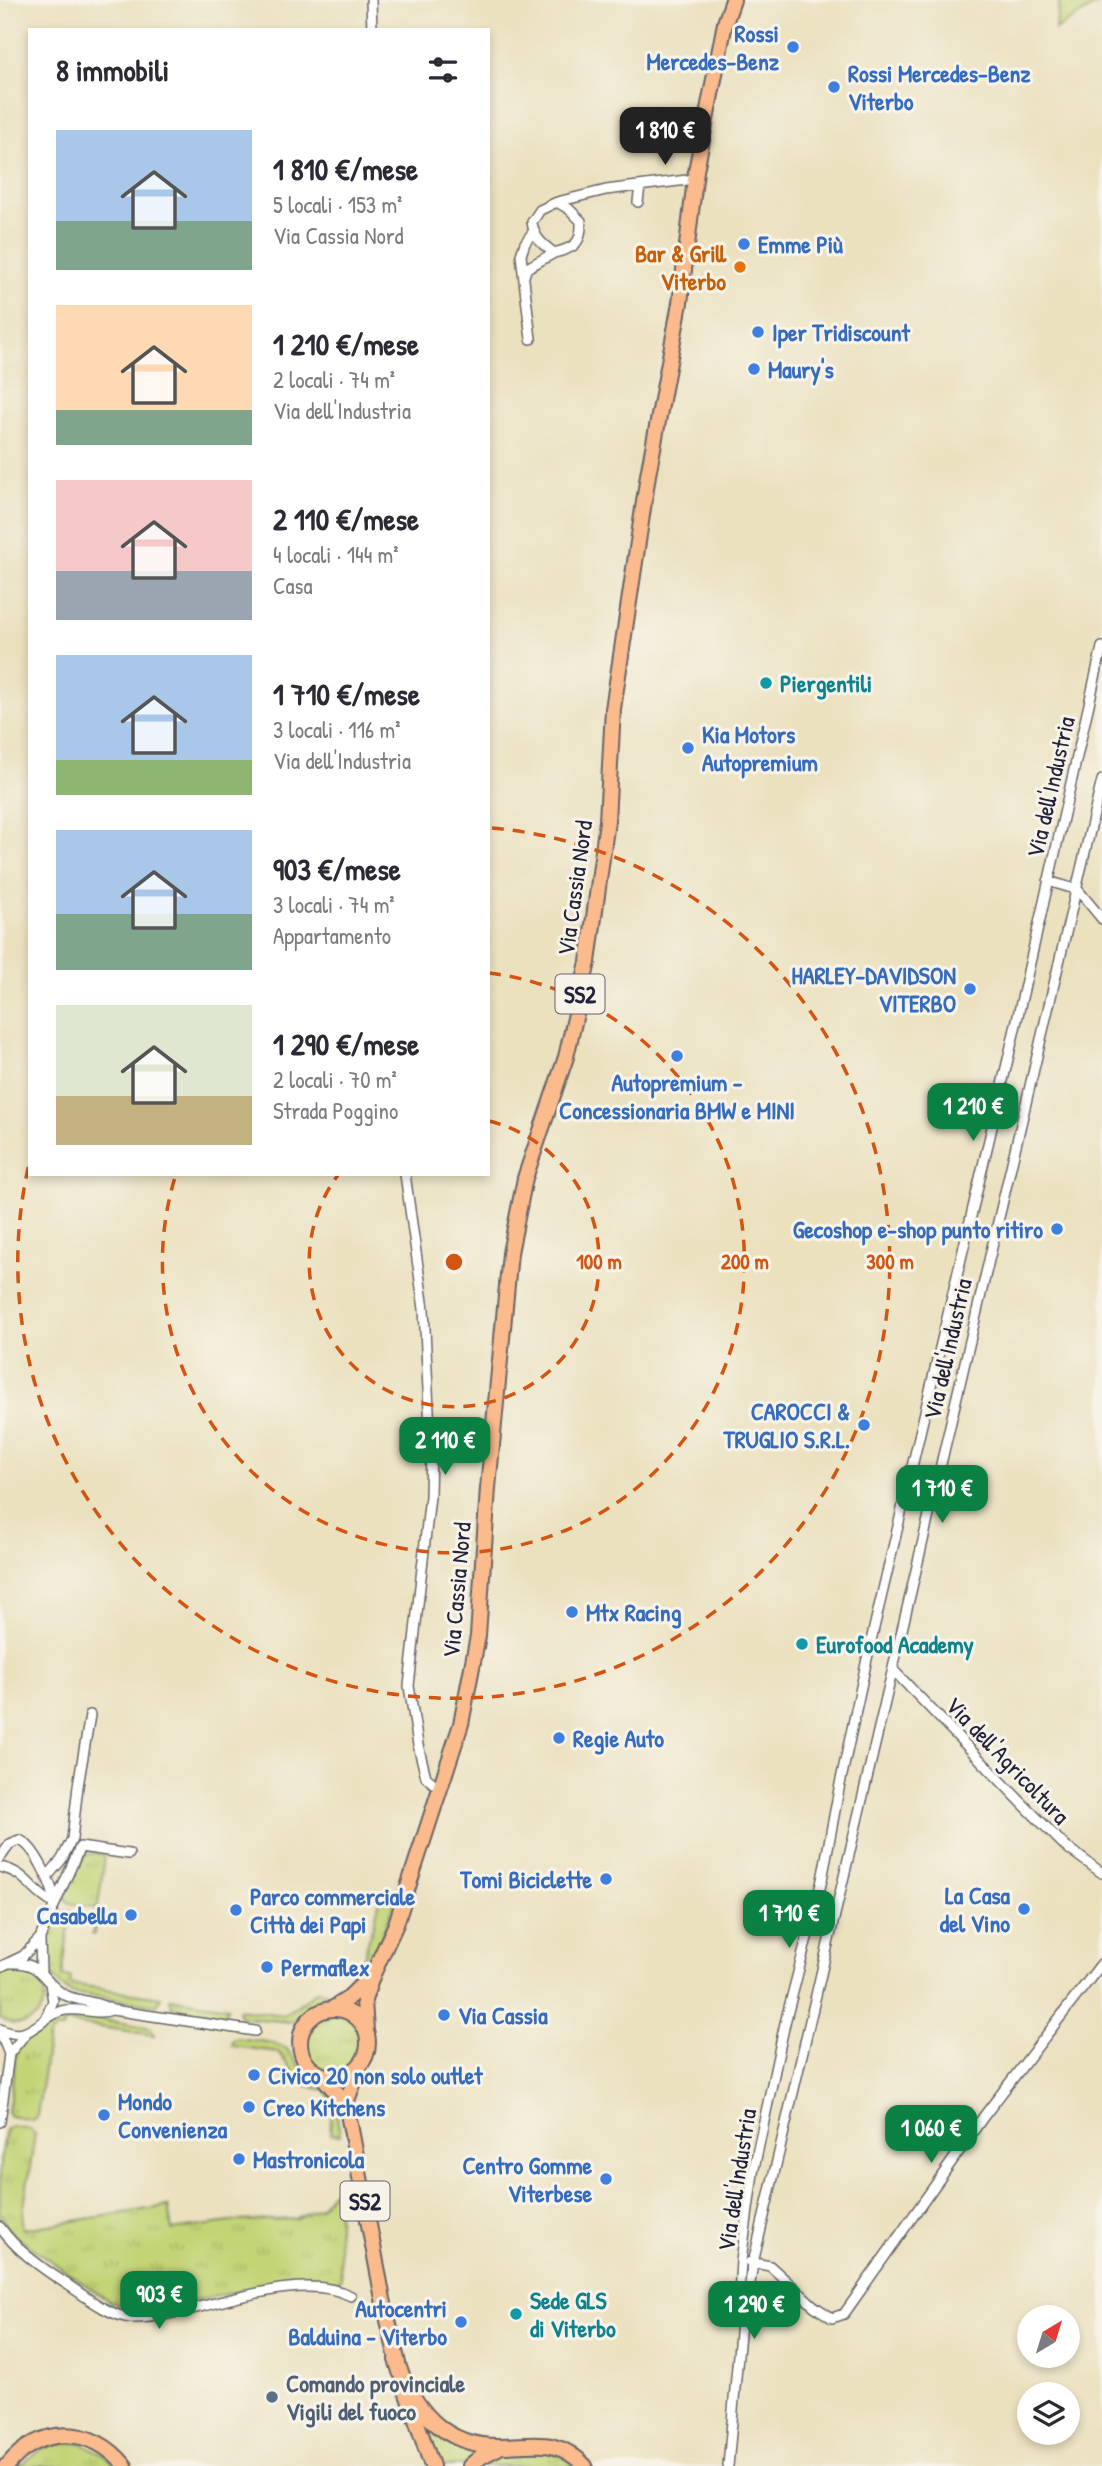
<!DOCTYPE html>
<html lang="it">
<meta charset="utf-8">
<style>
body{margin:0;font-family:"Patrick Hand",sans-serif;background:#f7f7f7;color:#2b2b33;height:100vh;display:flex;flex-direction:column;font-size:26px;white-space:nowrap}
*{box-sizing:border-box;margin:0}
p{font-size:23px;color:#7c7c81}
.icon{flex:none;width:38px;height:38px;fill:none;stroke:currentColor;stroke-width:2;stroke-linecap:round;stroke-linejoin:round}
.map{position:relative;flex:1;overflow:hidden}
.details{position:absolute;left:28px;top:28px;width:462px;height:1148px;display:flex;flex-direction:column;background:#fff;border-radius:0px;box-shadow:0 4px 10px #0003}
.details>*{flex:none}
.needle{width:46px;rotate:38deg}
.controls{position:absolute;left:1017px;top:2305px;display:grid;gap:14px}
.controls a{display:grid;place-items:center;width:63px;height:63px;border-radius:50%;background:#fff;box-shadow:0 4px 10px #0003;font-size:35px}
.price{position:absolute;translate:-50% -60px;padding:0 16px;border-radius:14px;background:#0b8043;color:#fff;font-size:23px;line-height:46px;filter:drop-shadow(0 2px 4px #0008)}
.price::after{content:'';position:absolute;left:50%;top:42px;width:21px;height:16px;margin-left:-10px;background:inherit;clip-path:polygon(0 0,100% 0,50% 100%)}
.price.selected{background:#222;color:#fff}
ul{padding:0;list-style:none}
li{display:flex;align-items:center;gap:21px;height:175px;padding:0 28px}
li span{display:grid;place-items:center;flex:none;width:196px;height:140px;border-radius:0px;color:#555}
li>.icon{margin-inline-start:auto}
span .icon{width:84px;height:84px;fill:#fffc;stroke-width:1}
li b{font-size:30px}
h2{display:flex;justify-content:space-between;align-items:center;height:84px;padding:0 28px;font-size:30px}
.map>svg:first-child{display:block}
.grass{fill:url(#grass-tufts);stroke:#727b58;stroke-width:2}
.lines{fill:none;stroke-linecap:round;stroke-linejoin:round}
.minor-casing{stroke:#686569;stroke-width:12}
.primary-casing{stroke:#686569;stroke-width:18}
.trunk-casing{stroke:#686569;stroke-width:18}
.minor{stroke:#fff;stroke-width:9}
.primary{stroke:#fbbb8c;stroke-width:14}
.trunk{stroke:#fbbb8c;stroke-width:14}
.ring{fill:none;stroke:#d45411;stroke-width:3.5;stroke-dasharray:12 9}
.shop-dot{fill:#3f7fe0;stroke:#f7f3e8;stroke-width:2.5}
.food-dot{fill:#e8710a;stroke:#f7f3e8;stroke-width:2.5}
.culture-dot{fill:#0f9aa8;stroke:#f7f3e8;stroke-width:2.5}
.service-dot{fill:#5c6f8a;stroke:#f7f3e8;stroke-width:2.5}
.labels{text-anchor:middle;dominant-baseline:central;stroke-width:6;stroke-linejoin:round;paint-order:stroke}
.shield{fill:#f7f3e8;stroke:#62616f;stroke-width:2}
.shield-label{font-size:23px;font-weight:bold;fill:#22223b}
.shop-label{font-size:24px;font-weight:bold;fill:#366cbe;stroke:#f7f3e8;text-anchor:start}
.food-label{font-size:24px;font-weight:bold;fill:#c56008;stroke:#f7f3e8;text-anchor:end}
.culture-label{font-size:24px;font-weight:bold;fill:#0d838f;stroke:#f7f3e8;text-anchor:start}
.street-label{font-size:24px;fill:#22223b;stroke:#f7f3e8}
.service-label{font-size:24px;font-weight:bold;fill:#4e5e75;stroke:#f7f3e8;text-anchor:start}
.centre{fill:#d45411;stroke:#f7f3e8;stroke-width:3.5}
.ring-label{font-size:21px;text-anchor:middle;font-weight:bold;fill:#d45411;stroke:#f7f3e8;stroke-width:6;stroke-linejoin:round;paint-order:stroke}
</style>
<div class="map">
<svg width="1102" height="2466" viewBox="0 0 1102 2466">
<defs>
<pattern id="grass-tufts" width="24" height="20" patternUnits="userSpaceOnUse" patternTransform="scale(1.75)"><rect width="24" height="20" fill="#c2d476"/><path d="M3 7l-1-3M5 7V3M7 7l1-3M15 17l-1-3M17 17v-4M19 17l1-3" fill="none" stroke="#a6b667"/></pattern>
</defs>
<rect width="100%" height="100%" fill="#f7f3e8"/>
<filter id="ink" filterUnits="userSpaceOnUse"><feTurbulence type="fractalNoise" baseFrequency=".0143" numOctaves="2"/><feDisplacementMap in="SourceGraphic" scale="14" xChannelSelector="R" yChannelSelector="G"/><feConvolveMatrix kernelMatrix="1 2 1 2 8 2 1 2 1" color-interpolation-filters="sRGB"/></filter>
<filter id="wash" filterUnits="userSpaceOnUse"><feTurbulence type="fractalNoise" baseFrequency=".00686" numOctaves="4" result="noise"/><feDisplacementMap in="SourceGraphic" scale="28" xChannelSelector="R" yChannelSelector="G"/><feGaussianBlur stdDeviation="1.57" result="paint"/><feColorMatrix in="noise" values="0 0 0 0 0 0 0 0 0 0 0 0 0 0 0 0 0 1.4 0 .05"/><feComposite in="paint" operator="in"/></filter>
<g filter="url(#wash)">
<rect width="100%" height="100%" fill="#ebe1bf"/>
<path class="grass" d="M1060,0h42v1l-47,29z
M94,1853l11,2 -11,80h-2l4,-28c-8,-1 -24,-1 -29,-6 -8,-9 13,-40 20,-47z
M383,1890l11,1 4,4 -15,38 -28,54 -12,10 -26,6 -20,17 -8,2 -49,-5 -2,-8 46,6 34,-25 15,5 12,-5 9,-24 7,1z
M64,1911h7l-9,65 9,1 -1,7 91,13 -4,8 -86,-12c-23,-12 -31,-42 -21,-65 4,-8 6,-14 14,-17z
M15,1968c52,3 29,77 -15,50v-44z
M170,1998l58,9 -4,8 -52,-7z
M306 2043a29 29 0 1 1 58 0a29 29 0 1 1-58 0Z
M76,2015l75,13 3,7 -89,-13 -2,7h-7l-7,6 -12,81 -5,4 -22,-4 -2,-3 8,-61 9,-12 22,-11 12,-13z
M238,2038l35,5 14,6 16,23 19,12 12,14 6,37 -10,-1 2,-31 -7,-13 -22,-5 -25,-33 -46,-6 1,-6z
M11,2126l18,3 6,5 -13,86 1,9 145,-23 4,24 65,-9 58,-2 25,-12 15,-18 4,-1 -1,38 3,53 -6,4 -44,-3 -135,29h-26l-21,-8 -94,-65 -8,-9 -7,-14v-53l5,-30z
M422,2415l59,34 -16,17h-24z
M68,2442c22,2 33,10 50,24h-99l24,-18z
M530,2450l25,2 22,14h-98l25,-14z"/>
</g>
<g filter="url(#ink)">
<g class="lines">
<g class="minor-casing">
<path id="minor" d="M371,0l1,30
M557,202l12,7 12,12c1,22 -6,27 -27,32 -12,-9 -20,-15 -22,-31l8,-12 17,-8 49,-12 89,-11
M638,202l2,-16
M524,276l3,-8 27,-15
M531,339l-10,-84 4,-12 8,-11
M1048,881l30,9 24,29
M405,1174l19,135 7,141 -1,46 -21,190 9,59 8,32 13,11
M893,1670l133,137 39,39 37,27
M0,1858l10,-14 9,-4c16,5 35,48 36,64
M0,1867c29,6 31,26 55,37
M47,1877l15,-18 10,-20 6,-53 12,-71
M40,1940l1,31
M11,1963c32,-2 31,20 54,32 15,7 33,6 47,15l143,21
M0,1967l23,-11 17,-18 40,-91 49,7
M45,2020l8,-19 -3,-17
M0,2029c30,15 37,-10 61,-18 17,-5 35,5 51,-1
M0,2032l9,22 -9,68
M9,2054l18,-22
M0,2227c16,23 42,41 65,56 19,12 42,32 66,35 15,1 32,-3 47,-6 49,-10 128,-40 173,-16
M750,2262l20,4 44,40 18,12 12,-4 140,-198 118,-153
M743,2309l5,-12 5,-34 349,-1483
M728,2466l14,-155 -3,-16 2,-34 12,-88 32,-150 37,-143 17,-91 31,-144 139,-590 93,-408"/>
</g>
<g class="primary-casing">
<path id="primary" d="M300 2043a34 34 0 1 1 68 0a34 34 0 1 1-68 0Z
M332,2009l14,-9 24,-23
M366,2031l-2,-31 9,-26 23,-50 65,-200 17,-88 10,-148 22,-235 15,-75 41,-121 22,-95 19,-141 6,-112 35,-234 32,-172 16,-132 29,-148 8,-23
M320,2074l26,29 37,196 17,73
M346,2103l14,-37
M406,2391l26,75"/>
</g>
<g class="trunk-casing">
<path id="trunk" d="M396,2360c18,49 47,87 104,86 35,0 57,-9 85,20
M7,2466c32,-41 86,-41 118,0
M470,2466l12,-10 16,-8"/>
</g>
<use href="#minor" class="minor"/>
<use href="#primary" class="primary"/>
<use href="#trunk" class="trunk"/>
</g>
</g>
<g class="ring">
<path d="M489 1121A145 145 0 1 1 338 1175"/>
<path d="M489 973A291 291 0 1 1 176 1174"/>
<path d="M492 828A436 436 0 1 1 29 1164"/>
</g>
<g class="shop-dot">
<circle cx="793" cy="47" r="7"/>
<circle cx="834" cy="87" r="7"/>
<circle cx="744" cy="244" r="7"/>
<circle cx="758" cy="332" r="7"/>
<circle cx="754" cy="369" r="7"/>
<circle cx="688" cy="748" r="7"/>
<circle cx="970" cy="989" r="7"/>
<circle cx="677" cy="1056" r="7"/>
<circle cx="1057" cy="1229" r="7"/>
<circle cx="864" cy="1425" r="7"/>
<circle cx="572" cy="1612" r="7"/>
<circle cx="559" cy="1738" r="7"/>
<circle cx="606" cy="1879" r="7"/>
<circle cx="1024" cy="1909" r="7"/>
<circle cx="236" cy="1910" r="7"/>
<circle cx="131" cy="1915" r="7"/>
<circle cx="267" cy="1967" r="7"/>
<circle cx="444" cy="2015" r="7"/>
<circle cx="254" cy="2075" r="7"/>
<circle cx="249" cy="2107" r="7"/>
<circle cx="104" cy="2115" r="7"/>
<circle cx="239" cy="2159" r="7"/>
<circle cx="606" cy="2179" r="7"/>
<circle cx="461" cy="2322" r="7"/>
</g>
<circle class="food-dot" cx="740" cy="267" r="7"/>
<g class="culture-dot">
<circle cx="766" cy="683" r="7"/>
<circle cx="802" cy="1644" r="7"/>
<circle cx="516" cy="2314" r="7"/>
</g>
<circle class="service-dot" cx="272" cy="2397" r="7"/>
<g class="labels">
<g class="shield">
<rect x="555.5" y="974.5" width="49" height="39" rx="5"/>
<rect x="340.5" y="2181.5" width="49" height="39" rx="5"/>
</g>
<g class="shield-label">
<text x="580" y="994">SS2</text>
<text x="365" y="2201">SS2</text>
</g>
<g class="shop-label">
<text x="779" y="33" text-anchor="end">Rossi<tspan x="779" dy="28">Mercedes-Benz</tspan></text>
<text x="848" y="73">Rossi Mercedes-Benz<tspan x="848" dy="28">Viterbo</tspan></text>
<text x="758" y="244">Emme Più</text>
<text x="772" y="332">Iper Tridiscount</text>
<text x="768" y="369">Maury's</text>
<text x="702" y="734">Kia Motors<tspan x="702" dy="28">Autopremium</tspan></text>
<text x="956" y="975" text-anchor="end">HARLEY-DAVIDSON<tspan x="956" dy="28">VITERBO</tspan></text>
<text x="677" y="1082" text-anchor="middle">Autopremium -<tspan x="677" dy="28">Concessionaria BMW e MINI</tspan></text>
<text x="1043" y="1229" text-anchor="end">Gecoshop e-shop punto ritiro</text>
<text x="850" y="1411" text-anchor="end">CAROCCI &amp;<tspan x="850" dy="28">TRUGLIO S.R.L.</tspan></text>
<text x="586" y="1612">Mtx Racing</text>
<text x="573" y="1738">Regie Auto</text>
<text x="592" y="1879" text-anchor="end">Tomi Biciclette</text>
<text x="1010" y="1895" text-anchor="end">La Casa<tspan x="1010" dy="28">del Vino</tspan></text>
<text x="250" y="1896">Parco commerciale<tspan x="250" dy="28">Città dei Papi</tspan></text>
<text x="117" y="1915" text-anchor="end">Casabella</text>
<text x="281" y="1967">Permaflex</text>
<text x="458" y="2015">Via Cassia</text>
<text x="268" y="2075">Civico 20 non solo outlet</text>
<text x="118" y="2101">Mondo<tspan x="118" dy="28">Convenienza</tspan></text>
<text x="263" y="2107">Creo Kitchens</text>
<text x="253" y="2159">Mastronicola</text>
<text x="592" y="2165" text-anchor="end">Centro Gomme<tspan x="592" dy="28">Viterbese</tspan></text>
<text x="447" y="2308" text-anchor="end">Autocentri<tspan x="447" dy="28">Balduina - Viterbo</tspan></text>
</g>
<g class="food-label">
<text x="726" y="253">Bar &amp; Grill<tspan x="726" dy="28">Viterbo</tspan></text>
</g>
<g class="culture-label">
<text x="780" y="683">Piergentili</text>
<text x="816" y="1644">Eurofood Academy</text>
<text x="530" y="2300">Sede GLS<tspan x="530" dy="28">di Viterbo</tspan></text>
</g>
<g class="street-label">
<text transform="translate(1050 787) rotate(-77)">Via dell'Industria</text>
<text transform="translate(574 888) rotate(-82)">Via Cassia Nord</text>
<text transform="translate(947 1349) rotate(-77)">Via dell'Industria</text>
<text transform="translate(456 1590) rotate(-85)">Via Cassia Nord</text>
<text transform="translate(1008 1760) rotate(46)">Via dell'Agricoltura</text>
<text transform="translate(736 2180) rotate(-81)">Via dell'Industria</text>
</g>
<g class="service-label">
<text x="286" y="2383">Comando provinciale<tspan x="286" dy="28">Vigili del fuoco</tspan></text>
</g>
</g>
<circle cx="454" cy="1262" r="10" class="centre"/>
<g class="ring-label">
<text x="599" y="1269">100 m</text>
<text x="745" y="1269">200 m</text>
<text x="890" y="1269">300 m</text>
</g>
</svg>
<div class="controls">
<a><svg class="needle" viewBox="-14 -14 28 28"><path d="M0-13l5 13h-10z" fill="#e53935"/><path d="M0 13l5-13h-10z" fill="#7c7c81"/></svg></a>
<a><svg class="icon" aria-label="layers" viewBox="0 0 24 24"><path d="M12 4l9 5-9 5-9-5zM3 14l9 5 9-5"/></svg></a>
</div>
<b class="price selected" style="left:665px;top:167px">1 810 €</b>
<b class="price" style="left:973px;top:1143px">1 210 €</b>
<b class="price" style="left:445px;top:1477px">2 110 €</b>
<b class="price" style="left:942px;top:1525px">1 710 €</b>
<b class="price" style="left:789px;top:1950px">1 710 €</b>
<b class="price" style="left:931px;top:2165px">1 060 €</b>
<b class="price" style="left:159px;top:2331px">903 €</b>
<b class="price" style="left:754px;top:2341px">1 290 €</b>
<section class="details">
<h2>8 immobili<svg class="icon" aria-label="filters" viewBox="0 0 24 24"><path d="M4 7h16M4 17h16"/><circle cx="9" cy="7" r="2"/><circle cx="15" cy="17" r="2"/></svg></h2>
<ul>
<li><span style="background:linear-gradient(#a9c7e8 65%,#7fa58c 0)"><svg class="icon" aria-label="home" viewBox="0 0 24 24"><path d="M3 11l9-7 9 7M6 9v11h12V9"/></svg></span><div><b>1 810 €/mese</b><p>5 locali · 153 m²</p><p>Via Cassia Nord</p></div></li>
<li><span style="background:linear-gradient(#ffd9b3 75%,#7fa58c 0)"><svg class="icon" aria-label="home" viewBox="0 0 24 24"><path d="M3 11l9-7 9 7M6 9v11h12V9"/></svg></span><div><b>1 210 €/mese</b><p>2 locali · 74 m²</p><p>Via dell'Industria</p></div></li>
<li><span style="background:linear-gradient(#f6c9c9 65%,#9aa5b1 0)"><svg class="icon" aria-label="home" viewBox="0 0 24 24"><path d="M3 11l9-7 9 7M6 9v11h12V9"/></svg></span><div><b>2 110 €/mese</b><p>4 locali · 144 m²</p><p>Casa</p></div></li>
<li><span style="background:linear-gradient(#a9c7e8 75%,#8fb573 0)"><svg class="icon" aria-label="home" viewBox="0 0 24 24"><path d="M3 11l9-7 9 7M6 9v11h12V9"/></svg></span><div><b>1 710 €/mese</b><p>3 locali · 116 m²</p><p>Via dell'Industria</p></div></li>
<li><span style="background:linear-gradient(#a9c7e8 60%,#7fa58c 0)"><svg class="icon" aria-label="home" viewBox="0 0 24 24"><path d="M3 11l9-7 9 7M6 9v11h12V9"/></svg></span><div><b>903 €/mese</b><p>3 locali · 74 m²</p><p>Appartamento</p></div></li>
<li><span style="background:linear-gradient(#dfe7d0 65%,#c2b280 0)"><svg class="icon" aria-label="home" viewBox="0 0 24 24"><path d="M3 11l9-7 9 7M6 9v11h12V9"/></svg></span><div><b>1 290 €/mese</b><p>2 locali · 70 m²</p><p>Strada Poggino</p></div></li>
</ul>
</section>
</div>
